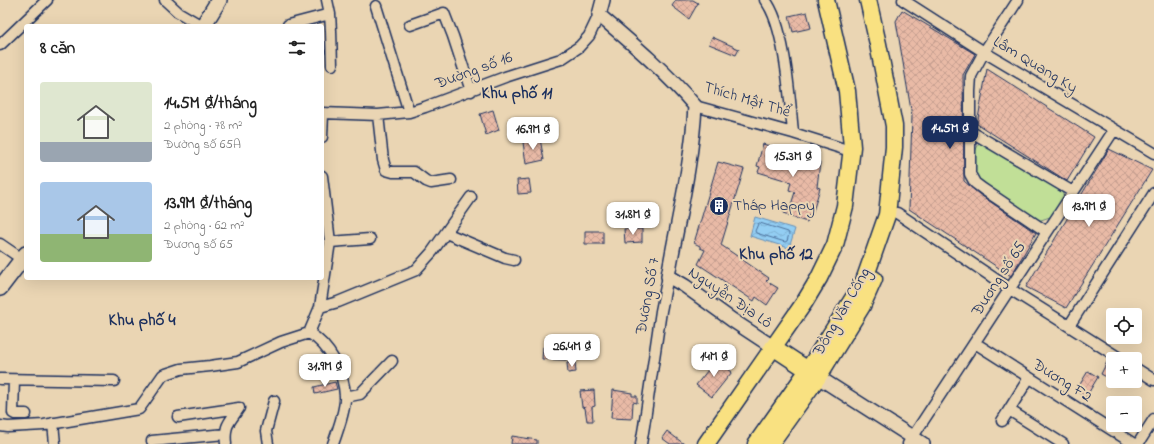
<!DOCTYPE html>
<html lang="vi">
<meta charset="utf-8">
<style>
body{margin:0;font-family:"Indie Flower",sans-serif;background:#f6f6f6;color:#222;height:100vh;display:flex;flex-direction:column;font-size:15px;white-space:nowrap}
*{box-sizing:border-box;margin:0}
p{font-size:13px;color:#767676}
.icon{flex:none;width:22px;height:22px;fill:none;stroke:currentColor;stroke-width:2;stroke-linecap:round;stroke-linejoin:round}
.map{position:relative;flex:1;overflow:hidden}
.sheet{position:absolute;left:24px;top:24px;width:300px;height:256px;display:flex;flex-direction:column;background:#fff;border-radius:4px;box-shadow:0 4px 16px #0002}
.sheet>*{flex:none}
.fabs{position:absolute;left:1106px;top:308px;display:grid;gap:8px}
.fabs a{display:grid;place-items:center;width:36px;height:36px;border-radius:4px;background:#fff;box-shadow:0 4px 16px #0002;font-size:20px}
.price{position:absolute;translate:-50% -34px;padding:0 9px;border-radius:8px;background:#fff;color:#222;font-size:13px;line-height:26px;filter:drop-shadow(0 1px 2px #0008)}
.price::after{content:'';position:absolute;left:50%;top:24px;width:12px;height:9px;margin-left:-6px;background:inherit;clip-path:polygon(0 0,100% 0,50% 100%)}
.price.active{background:#1b2f5e;color:#fff}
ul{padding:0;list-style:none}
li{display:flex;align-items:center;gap:12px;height:100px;padding:0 16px}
li span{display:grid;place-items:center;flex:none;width:112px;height:80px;border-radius:4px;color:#555}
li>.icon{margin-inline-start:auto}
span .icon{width:48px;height:48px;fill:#fffc;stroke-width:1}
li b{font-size:17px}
h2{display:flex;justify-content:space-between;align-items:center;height:48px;padding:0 16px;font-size:17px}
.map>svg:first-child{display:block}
.park{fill:#c1df97;stroke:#6e877a}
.water{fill:url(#water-waves);stroke:#638eb7}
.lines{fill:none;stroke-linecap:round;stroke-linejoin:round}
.shore{stroke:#4b6f9a;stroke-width:1}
.building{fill:url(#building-cross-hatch);stroke:#1b2f5e}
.minor-casing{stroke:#1b2f5e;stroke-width:13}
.tertiary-casing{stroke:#1b2f5e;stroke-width:16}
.secondary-casing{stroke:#1b2f5e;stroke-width:18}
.primary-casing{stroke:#1b2f5e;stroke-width:19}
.minor{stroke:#ead5b3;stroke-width:10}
.tertiary{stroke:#ead5b3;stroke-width:13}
.secondary{stroke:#ead5b3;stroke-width:15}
.primary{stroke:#f9e181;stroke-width:16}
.labels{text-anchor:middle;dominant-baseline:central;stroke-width:4;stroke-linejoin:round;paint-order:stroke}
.street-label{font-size:16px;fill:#1b2f5e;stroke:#ead5b3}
.poi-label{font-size:16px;fill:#1b2f5e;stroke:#ead5b3;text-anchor:start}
.neighbourhood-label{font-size:17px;font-weight:bold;fill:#1b2f5e;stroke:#ead5b3}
</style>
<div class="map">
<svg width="1154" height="444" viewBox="0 0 1154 444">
<defs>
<pattern id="water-waves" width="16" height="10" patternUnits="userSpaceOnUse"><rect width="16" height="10" fill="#93cef3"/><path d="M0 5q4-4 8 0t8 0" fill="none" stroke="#7eb1d3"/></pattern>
<pattern id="building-cross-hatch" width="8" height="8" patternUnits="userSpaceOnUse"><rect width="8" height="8" fill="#e9baa6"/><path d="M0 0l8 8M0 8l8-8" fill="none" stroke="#c7a091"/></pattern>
</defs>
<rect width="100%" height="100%" fill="#ead5b3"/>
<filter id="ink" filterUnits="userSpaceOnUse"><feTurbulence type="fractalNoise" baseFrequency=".025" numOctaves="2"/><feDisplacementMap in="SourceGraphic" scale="8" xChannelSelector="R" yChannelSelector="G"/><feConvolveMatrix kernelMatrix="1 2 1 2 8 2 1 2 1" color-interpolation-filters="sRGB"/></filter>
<g filter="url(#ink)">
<path class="park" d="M980,141l81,48 3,8 -11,19 -15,5 -62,-41 -2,-26z"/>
<path class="water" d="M755,217l40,12 -6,19 -39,-12z"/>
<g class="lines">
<path class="shore" d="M760,223l28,9 1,2 -2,7 -2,1 -29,-9 -1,-2 3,-7z"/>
</g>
<path class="building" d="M676,0h17l5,3 -9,16 -17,-13z
M902,10l73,44 -12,21 1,106 15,13 57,39 -25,43 -102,-67 3,-93 -16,-95z
M807,12l4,16 -18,4 -4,-16z
M712,37l27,12 -3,6 -27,-11z
M987,69l107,68 -27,44 -90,-57z
M493,110l6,20 -13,5 -6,-21z
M540,139l4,21 -18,4 -3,-22z
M763,144l57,18 -3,25 3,1 -8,27 -3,-1 -2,8 -19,-6 1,-1 -6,-2 2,-7 5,2 5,-16 -6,-2 2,-8 -33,-10 2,-5 -3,-1z
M1109,149l43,21 -86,138 -40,-21z
M718,162l26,7 -23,76 48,33 -3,3 12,7 -11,17 -11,-8 -2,4 -56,-37 7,-14 -5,-2v-2l-6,-3z
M529,179l2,14 -13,1 -1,-14z
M624,229h18v13l-17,1z
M585,231h18v13h-18z
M543,347l24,1 -1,12 -24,-1z
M716,360l16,12 -20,25 -16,-12z
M1108,360l5,2v12l-3,5 -9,-5z
M575,362l1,10 -8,1 -1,-10z
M1088,371l10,6 -12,20 -10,-6z
M335,382l2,7 -22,5 -1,-7z
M594,390l1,16 -3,1 1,14h-6l-2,-13 -3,-1 -2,-16z
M613,390l19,3v3h5v7l-4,-1 -1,17 -21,-1z
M667,431l17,13h-14l-8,-6z
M512,436l25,4v4h-26z"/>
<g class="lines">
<g class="minor-casing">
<path id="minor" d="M165,0l13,12 24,14
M765,0c20,24 25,100 28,133
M903,0l81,52 170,101
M1018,0l-34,52 -13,24 -1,15v83l5,9 8,6 64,43
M376,6l33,106
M330,14l1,17 1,34
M288,25l42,-11 -3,-14
M410,25l34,-12 9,23 18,55
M0,45l47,-45
M695,106l98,27 51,16
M322,113l56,2 31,-3 16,-5 80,-30 56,-18 18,-12 10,-11 10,-21
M378,115l5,45 3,10 7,2h21l12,9 5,2 20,-3
M970,131l103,61
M322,137l1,-23
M322,176l8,66 -10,65 -11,26c20,12 35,39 36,63 1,11 -8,37 -12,48
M897,213l113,76 111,70
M446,233l59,25 9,2
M330,242l40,-3
M0,244l22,15
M320,307l18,-5 78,-32 16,-18 39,-55
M1069,326l85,-133
M975,343l159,101
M1135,368l19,12
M0,379l114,2
M14,381l-1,32 2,1h11
M345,397l15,-3 32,-33
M1009,410l54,34
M178,417l61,-9
M1002,421l27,-43
M53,423l2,21
M0,426l8,1 36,-2 95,-16 24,-34 18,-6 29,-3 28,-4 43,-20 28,-9
M152,441l73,-7
M226,444c-2,-19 3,-21 13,-36
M268,444l-2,-13 8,-30
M641,444l3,-18 17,-115 7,-35
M908,444l206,-314
M1138,444l16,-25"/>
</g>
<g class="tertiary-casing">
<path id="tertiary" d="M603,0l-4,15c34,29 67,57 96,91 -3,58 -17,113 -27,170l17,10 47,34 41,27
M818,377l105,67"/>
</g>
<g class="secondary-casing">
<path id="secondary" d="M203,26l16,-26
M0,288l26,-34"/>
</g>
<g class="primary-casing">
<path id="primary" d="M773,347l44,29
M706,444l98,-141 15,-25 16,-33 10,-39 7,-59 -5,-56 -21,-91
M756,444l52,-74 56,-89 23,-66 7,-68v-21l-16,-82 -10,-44
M770,444l48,-67 44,-71 12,-27"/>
</g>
<use href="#minor" class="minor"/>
<use href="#tertiary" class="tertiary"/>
<use href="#secondary" class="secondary"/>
<use href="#primary" class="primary"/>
</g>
</g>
<defs>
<g id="building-disc" transform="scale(1)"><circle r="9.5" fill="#1b2f5e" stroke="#ead5b3"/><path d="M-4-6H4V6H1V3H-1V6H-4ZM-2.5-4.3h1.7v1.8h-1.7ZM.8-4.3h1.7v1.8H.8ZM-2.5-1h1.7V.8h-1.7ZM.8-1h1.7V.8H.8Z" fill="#fff"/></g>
</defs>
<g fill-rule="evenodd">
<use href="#building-disc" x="719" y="206"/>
</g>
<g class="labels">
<g class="street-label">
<text transform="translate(1035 65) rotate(31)">Lâm Quang Ky</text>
<text transform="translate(474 71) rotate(-20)">Đường số 16</text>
<text transform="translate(747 100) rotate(17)">Thích Mật Thể</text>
<text transform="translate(999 279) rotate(-57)">Đương số 65</text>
<text transform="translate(648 296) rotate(-80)">Đường Số 7</text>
<text transform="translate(730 298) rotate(34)">Nguyễn Địa Lô</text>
<text transform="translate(842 312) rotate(-60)">Đồng Văn Cống</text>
<text transform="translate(1062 381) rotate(32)">Đương F2</text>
</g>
<g class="poi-label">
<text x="733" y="206">Tháp Happy</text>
</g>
<g class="neighbourhood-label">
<text x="517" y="93">Khu phố 11</text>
<text x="776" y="254">Khu phố 12</text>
<text x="142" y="320">Khu phố 4</text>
</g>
</g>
</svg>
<div class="fabs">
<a><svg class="icon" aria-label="locate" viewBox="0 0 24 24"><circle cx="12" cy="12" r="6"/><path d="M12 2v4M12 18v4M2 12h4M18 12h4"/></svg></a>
<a>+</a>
<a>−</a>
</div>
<b class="price active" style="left:950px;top:150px">14.5M ₫</b>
<b class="price" style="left:533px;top:151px">16.9M ₫</b>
<b class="price" style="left:793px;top:178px">15.3M ₫</b>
<b class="price" style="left:1089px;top:228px">13.9M ₫</b>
<b class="price" style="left:633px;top:236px">31.8M ₫</b>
<b class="price" style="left:572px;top:368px">26.4M ₫</b>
<b class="price" style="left:714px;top:378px">14M ₫</b>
<b class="price" style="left:325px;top:388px">31.9M ₫</b>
<section class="sheet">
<h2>8 căn<svg class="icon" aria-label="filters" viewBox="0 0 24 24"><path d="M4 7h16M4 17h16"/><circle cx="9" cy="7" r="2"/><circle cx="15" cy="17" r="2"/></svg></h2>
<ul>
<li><span style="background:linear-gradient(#dfe7d0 75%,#9aa5b1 0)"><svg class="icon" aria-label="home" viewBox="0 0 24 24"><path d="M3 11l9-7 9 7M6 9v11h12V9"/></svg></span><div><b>14.5M ₫/tháng</b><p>2 phòng · 78 m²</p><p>Đường số 65A</p></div></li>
<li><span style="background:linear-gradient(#a9c7e8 65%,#8fb573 0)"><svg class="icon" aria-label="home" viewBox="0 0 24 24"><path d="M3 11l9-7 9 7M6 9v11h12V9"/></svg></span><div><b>13.9M ₫/tháng</b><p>2 phòng · 62 m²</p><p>Đương số 65</p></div></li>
</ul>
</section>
</div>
